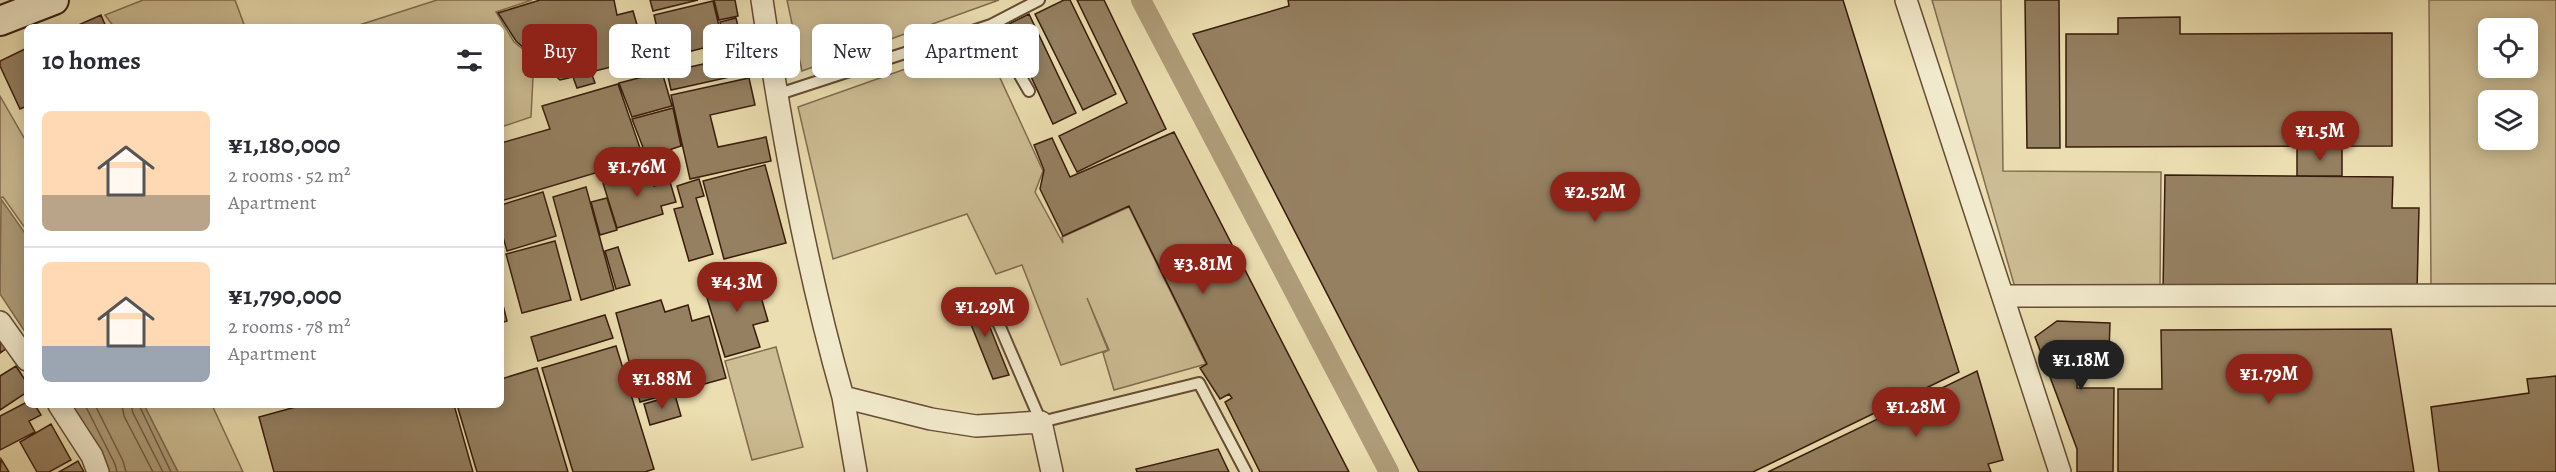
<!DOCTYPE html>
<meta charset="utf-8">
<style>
body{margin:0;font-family:Alegreya,serif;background:#f7f7f7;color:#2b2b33;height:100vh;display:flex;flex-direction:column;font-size:22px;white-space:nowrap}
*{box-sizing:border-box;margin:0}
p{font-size:20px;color:#7c7c81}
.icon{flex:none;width:33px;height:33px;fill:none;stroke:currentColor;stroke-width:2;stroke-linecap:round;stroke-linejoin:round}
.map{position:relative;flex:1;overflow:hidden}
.details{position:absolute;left:24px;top:24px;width:480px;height:384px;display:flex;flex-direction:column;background:#fff;border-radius:9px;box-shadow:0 3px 15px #0003}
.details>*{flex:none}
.hud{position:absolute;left:522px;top:24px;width:570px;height:54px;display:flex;gap:12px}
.buttons{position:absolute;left:2478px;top:18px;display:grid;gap:12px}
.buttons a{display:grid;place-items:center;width:60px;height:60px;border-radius:9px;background:#fff;box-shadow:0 3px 15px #0003;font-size:30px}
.price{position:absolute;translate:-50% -51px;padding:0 14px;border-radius:21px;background:#8f2418;color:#fff;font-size:20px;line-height:39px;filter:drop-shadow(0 2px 3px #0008)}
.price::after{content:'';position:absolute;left:50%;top:36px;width:18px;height:14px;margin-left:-9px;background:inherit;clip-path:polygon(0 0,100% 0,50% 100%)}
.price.active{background:#222;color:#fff}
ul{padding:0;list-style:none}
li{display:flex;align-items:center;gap:18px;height:150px;padding:0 18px}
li+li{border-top:2px solid #e1e1e2}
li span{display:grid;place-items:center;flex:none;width:168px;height:120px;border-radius:9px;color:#555}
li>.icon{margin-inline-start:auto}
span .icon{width:72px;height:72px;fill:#fffc;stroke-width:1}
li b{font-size:26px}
h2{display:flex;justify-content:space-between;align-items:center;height:72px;padding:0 18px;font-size:26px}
.pill{padding:0 21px;border-radius:9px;background:#fff;box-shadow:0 3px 15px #0003;font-size:21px;line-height:54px}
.pill.active{background:#8f2418;color:#fff}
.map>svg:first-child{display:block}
.green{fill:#cdbd94;stroke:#826c50;stroke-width:1.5;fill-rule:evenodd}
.water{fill:#ae9c78;stroke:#7f684c;stroke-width:1.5}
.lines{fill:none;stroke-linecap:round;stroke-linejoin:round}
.shore{stroke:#735c42;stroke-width:1.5}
.canal{stroke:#ae9c78;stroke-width:20}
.building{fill:#958061;stroke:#381b0b;stroke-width:1.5}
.service-casing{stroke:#654c34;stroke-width:14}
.minor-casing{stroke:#654c34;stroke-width:24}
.secondary-casing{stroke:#381b0b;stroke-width:32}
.service{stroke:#f2eacc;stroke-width:10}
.minor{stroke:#f2eacc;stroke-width:21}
.secondary{stroke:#f2eacc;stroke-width:28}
</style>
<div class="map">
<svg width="2556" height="472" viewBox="0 0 2556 472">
<rect width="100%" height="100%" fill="#ebdeb0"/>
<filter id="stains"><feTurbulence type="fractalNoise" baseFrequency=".00333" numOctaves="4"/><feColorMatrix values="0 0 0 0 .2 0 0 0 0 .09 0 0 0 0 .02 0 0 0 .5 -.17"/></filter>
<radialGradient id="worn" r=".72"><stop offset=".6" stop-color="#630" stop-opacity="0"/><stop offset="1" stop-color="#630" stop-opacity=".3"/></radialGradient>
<path class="green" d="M143,0h92l10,27h-131l-9,-12z
M437,0h95l-36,12 18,30 20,16 -3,59 -30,10v-100h-148z
M787,0h212l-197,71z
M1932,0h69l2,171 158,1 -1,116 -144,3z
M2429,0h127v286h-125zM2488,28h40v40h-40zM2488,100h40v40h-40z
M988,52l55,119 -8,21 28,51 -1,-6 67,-30 77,157 -92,26 -11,-37 6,-3 -22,-52 21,52 -47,15 -39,-100 -26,9 -29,-60 -134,45 -35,-152 127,-45z
M0,96l27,47v88l-24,-34 -3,1z
M776,347l27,100 -51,13 -27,-99z
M144,405h68l31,67h-65z"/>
<path class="water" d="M1,199l26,37v99l-27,-41z
M70,405h74l34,67h-74z"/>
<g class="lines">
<path class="shore" d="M85,405l30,59 2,8
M95,405l28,56 3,11
M122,405l2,11 29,56
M131,405l2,8 30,59
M139,405l32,67"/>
<path class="canal" d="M1141,0l248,472"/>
</g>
<path class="building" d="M540,0h74l3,15 16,-4 9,31 -15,3 4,17 -40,10 4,11 -18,5 -4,-11 -13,3 -44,-39 -18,-28z
M650,0h48l-45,11z
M714,0h21l3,16 -19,4z
M1064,0h6l46,94 -33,16 -48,-96z
M1077,0h27l62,129 -89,43 -18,-36 68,-33z
M1288,0h555l116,372 -206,100h-334l-226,-438 96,-28z
M2025,0h34l1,148h-33z
M713,1l10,42 -59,15 -10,-43z
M1029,14l47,99 -23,11 -46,-99z
M101,15l5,12h-32z
M2180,17v17l212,-1v113l-326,1v-113h52v-16z
M736,18l5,21 -16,4 -5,-21z
M27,48v58l-7,3 -20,-43v-5z
M744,55l4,18 -77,17 -4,-18z
M662,72l10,34 -40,11 -13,-34z
M749,78l6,27 -45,10 8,32 48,-10 5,24 -81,18 -19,-84z
M618,84l23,67 -12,4 3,7 -131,39v-58l49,-14 -8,-23z
M673,108l8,38 -30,10 -3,-8 -4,2 -12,-31z
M1174,132l175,340h-89l-35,-70 7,-4 -3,-4 -9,5 -20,-31 7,-4 -78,-158 -66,30 -23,-47 4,-19 -10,-25 18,-7 18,39z
M2297,147h45v29h-45z
M765,165l21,78 -62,16 -21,-78z
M649,169l5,17 16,-4 6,20 -15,4 2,8 -46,14 -14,-45z
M2165,175l228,2 -1,31h27l-2,84 -254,-2z
M699,179l5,17 -8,2 17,56 -24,7 -15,-52 9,-2 -6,-21z
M586,187l28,103 -33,10 -28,-103z
M543,192l13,44 -49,15 -6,-21v-25z
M607,198l10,32 -17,5 -9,-33z
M555,241l16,59 -49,13 -16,-59z
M618,247l12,38 -14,4 -11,-38z
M754,273l14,48 -15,4 7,22 -35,10 -21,-69z
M977,295l32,80 -16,4 -31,-77z
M501,297l6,24 -6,2z
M661,300l4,12 23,-7 4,16 17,-5 17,62 -86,24 -24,-89z
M605,315l8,23 -75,23 -7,-24z
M2057,321l53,2 -1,28 -31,-1 -1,38h37l-1,84h-36v-23l-42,-112z
M2391,329l23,143h-296v-83h44l-1,-59z
M0,339l7,9 -7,5z
M616,346l38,123 -9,3h-72l-31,-104z
M16,366l11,17v9l-27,18v-34z
M537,368l31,104h-91l-20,-67h44v-26z
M1977,371l26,89 -15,4 3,8h-223z
M2556,376v96h-117l-8,-65 98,-14 -2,-14z
M675,395l6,21 -31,9 -6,-21z
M27,402v3h8l6,10 -12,6 6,11 -35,18v-34z
M303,405h151l19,67h-199l-15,-55z
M51,424l20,36 -22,12h-12l-17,-30z
M1218,449l11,23h-92l-1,-3z
M1,459l8,13h-9z
M78,461l6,11h-25z"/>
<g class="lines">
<g class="service-casing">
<path id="service" d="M991,25l38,66
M776,95l215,-70 48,-25
M991,306l50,116 158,-39 47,89"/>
</g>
<g class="minor-casing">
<path id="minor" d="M762,0c20,134 44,267 81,397l88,22 45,7 65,-4 11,50
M1906,0l154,472
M2003,296l553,-1
M0,322l27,38
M843,397l13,75
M59,405l33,51 6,16"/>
</g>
<g class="secondary-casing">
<path id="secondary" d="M0,21l54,-21"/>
</g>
<use href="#service" class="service"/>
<use href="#minor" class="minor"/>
<use href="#secondary" class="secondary"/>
</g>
<rect width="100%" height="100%" filter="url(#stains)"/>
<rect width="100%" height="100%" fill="url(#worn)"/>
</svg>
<div class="buttons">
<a><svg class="icon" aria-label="locate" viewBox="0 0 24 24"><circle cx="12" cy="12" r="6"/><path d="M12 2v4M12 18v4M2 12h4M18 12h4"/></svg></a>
<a><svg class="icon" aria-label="layers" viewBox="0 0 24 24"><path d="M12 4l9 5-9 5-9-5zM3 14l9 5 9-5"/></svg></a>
</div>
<b class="price" style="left:2320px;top:162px">¥1.5M</b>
<b class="price" style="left:637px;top:198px">¥1.76M</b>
<b class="price" style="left:1595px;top:223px">¥2.52M</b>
<b class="price" style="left:1203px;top:295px">¥3.81M</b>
<b class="price" style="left:737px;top:313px">¥4.3M</b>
<b class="price" style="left:985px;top:338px">¥1.29M</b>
<b class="price active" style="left:2081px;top:391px">¥1.18M</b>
<b class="price" style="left:2269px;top:405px">¥1.79M</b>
<b class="price" style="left:662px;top:410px">¥1.88M</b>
<b class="price" style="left:1916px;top:438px">¥1.28M</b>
<div class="hud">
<a class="pill active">Buy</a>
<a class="pill">Rent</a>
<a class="pill">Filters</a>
<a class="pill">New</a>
<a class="pill">Apartment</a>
</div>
<section class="details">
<h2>10 homes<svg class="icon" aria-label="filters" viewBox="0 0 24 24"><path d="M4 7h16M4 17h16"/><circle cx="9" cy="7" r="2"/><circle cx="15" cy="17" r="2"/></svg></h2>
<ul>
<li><span style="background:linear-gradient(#ffd9b3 70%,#b9a48a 0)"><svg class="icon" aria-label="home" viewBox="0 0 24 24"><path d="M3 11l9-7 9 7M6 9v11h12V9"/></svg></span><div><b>¥1,180,000</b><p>2 rooms · 52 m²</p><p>Apartment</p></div></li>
<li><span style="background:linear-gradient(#ffd9b3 70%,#9aa5b1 0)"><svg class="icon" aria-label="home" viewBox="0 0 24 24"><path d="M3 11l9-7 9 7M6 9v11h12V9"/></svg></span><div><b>¥1,790,000</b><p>2 rooms · 78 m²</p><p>Apartment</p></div></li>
</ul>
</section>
</div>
